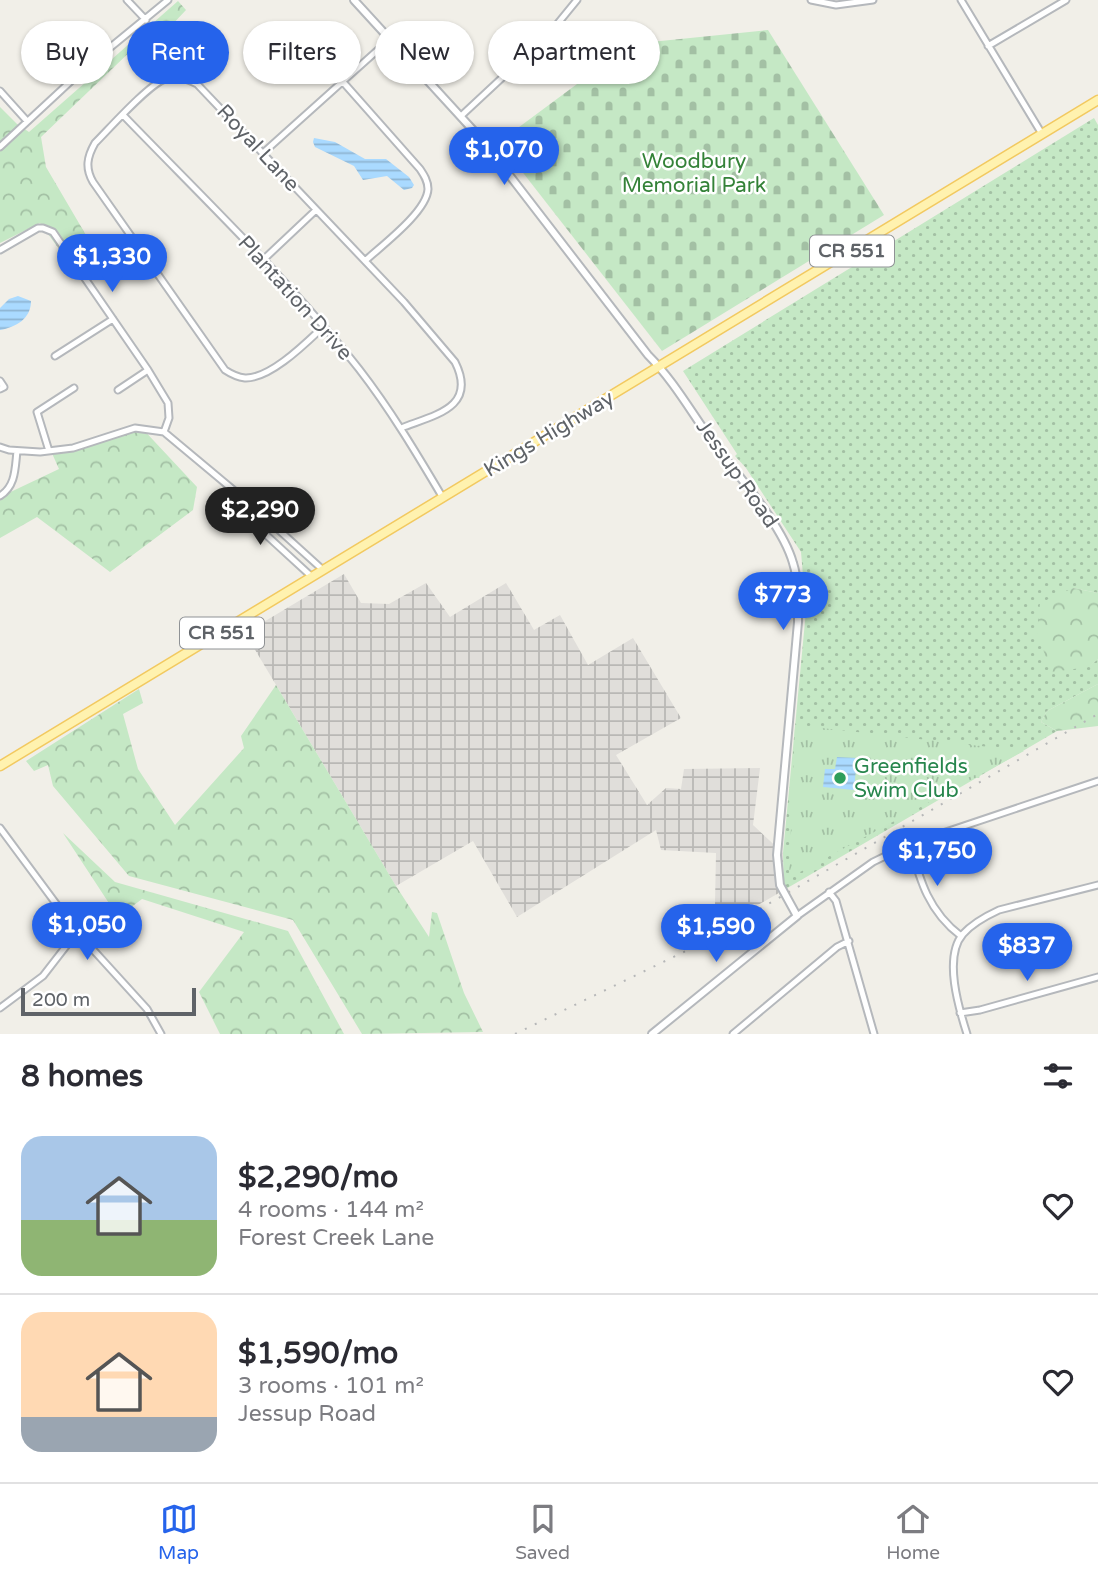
<!DOCTYPE html>
<meta charset="utf-8">
<style>
body{margin:0;font-family:"Varela Round",sans-serif;background:#f7f7f7;color:#2b2b33;height:100vh;display:flex;flex-direction:column;font-size:26px;white-space:nowrap}
*{box-sizing:border-box;margin:0}
p{font-size:23px;color:#7c7c81}
.icon{flex:none;width:38px;height:38px;fill:none;stroke:currentColor;stroke-width:2;stroke-linecap:round;stroke-linejoin:round}
.map{position:relative;height:1034px;overflow:hidden}
.side{display:flex;flex-direction:column;background:#fff;flex:1}
.side>*{flex:none}
.banner{position:absolute;left:21px;top:21px;width:700px;height:63px;display:flex;gap:14px}
.scale{position:absolute;left:21px;bottom:18px;width:175px;box-sizing:border-box;padding-left:7px;border:4px solid #5f6368;border-top:0;font-size:19px;line-height:24px;white-space:nowrap;color:#5f6368;-webkit-text-stroke:5px #fff;paint-order:stroke}
.price{position:absolute;translate:-50% -60px;padding:0 16px;border-radius:24px;background:#2563eb;color:#fff;font-size:23px;line-height:46px;filter:drop-shadow(0 2px 4px #0008)}
.price::after{content:'';position:absolute;left:50%;top:42px;width:21px;height:16px;margin-left:-10px;background:inherit;clip-path:polygon(0 0,100% 0,50% 100%)}
.price.active{background:#222;color:#fff}
ul{padding:0;list-style:none}
li{display:flex;align-items:center;gap:21px;height:175px;padding:0 21px}
li+li{border-top:2px solid #e1e1e2}
li span{display:grid;place-items:center;flex:none;width:196px;height:140px;border-radius:21px;color:#555}
li>.icon{margin-inline-start:auto}
span .icon{width:84px;height:84px;fill:#fffc;stroke-width:1}
li b{font-size:30px}
h2{display:flex;justify-content:space-between;align-items:center;height:84px;padding:0 21px;font-size:30px}
.pill{padding:0 24px;border-radius:32px;background:#fff;box-shadow:0 2px 5px #0004;font-size:24px;line-height:63px}
.pill.active{background:#2563eb;color:#fff}
.menu{display:flex;justify-content:space-around;align-items:center;height:98px;border-top:2px solid #e1e1e2;background:#fff;font-size:19px;color:#7c7c81}
.menu a{display:grid;justify-items:center;gap:4px}
.menu .active{color:#2563eb}
.map>svg:first-child{display:block}
.industrial{fill:url(#industrial-grid)}
.grass{fill:url(#grass-dots)}
.forest{fill:url(#forest-crowns)}
.cemetery{fill:url(#cemetery-stones)}
.park{fill:url(#park-tufts)}
.water{fill:url(#water-rules)}
.lines{fill:none;stroke-linecap:round;stroke-linejoin:round}
.minor-casing{stroke:#b5b8bc;stroke-width:9}
.tertiary-casing{stroke:#b5b8bc;stroke-width:10}
.primary-casing{stroke:#f2c960;stroke-width:11}
.minor{stroke:#fff;stroke-width:5}
.tertiary{stroke:#fff;stroke-width:6}
.primary{stroke:#fff2af;stroke-width:8}
.rail{stroke:#b6b7b8;stroke-width:2;stroke-dasharray:2 9;stroke-linecap:butt}
.leisure-dot{fill:#2e9e5b;stroke:#fff;stroke-width:2.5}
.labels{text-anchor:middle;dominant-baseline:central;stroke-width:5;stroke-linejoin:round;paint-order:stroke}
.shield{fill:#fff;stroke:#8f9295;stroke-width:2}
.shield-label{font-size:19px;font-weight:bold;fill:#5f6368}
.street-label{font-size:21px;fill:#5f6368;stroke:#fff}
.park-label{font-size:21px;fill:#348238;stroke:#fff}
.leisure-label{font-size:21px;fill:#27864d;stroke:#fff;text-anchor:start}
</style>
<div class="map">
<svg width="1098" height="1034" viewBox="0 0 1098 1034">
<defs>
<pattern id="industrial-grid" width="8" height="8" patternUnits="userSpaceOnUse" patternTransform="scale(1.75)"><rect width="8" height="8" fill="#e0deda"/><path d="M0 4h8M4 0v8" fill="none" stroke="#b9b8b5"/></pattern>
<pattern id="grass-dots" width="8" height="8" patternUnits="userSpaceOnUse" patternTransform="scale(1.75)"><rect width="8" height="8" fill="#c5e8c5"/><path d="M2 2h.1M6 6h.1" fill="none" stroke="#a3c0a4" stroke-width="1.8" stroke-linecap="round"/></pattern>
<pattern id="forest-crowns" width="20" height="18" patternUnits="userSpaceOnUse" patternTransform="scale(1.75)"><rect width="20" height="18" fill="#c5e8c5"/><path d="M2 6a3 3 0 1 1 6 0M12 15a3 3 0 1 1 6 0" fill="none" stroke="#a3c0a4"/></pattern>
<pattern id="cemetery-stones" width="16" height="16" patternUnits="userSpaceOnUse" patternTransform="scale(1.75)"><rect width="16" height="16" fill="#c5e8c5"/><path d="M2 7V4a2 2 0 0 1 4 0v3zM10 15v-3a2 2 0 0 1 4 0v3z" fill="#a3c0a4"/></pattern>
<pattern id="park-tufts" width="24" height="20" patternUnits="userSpaceOnUse" patternTransform="scale(1.75)"><rect width="24" height="20" fill="#c5e8c5"/><path d="M3 7l-1-3M5 7V3M7 7l1-3M15 17l-1-3M17 17v-4M19 17l1-3" fill="none" stroke="#a3c0a4"/></pattern>
<pattern id="water-rules" width="6" height="5" patternUnits="userSpaceOnUse" patternTransform="scale(1.75)"><rect width="6" height="5" fill="#aadaff"/><path d="M0 2.5h6" fill="none" stroke="#8eb4d2"/></pattern>
</defs>
<rect width="100%" height="100%" fill="#f1efe8"/>
<path class="industrial" d="M344,574l17,29 28,1 37,-21 24,34 56,-34 28,47 26,-15 28,50 45,-27 48,80 -65,37 31,50 19,-17 15,1 3,-20 76,-1 -7,57 30,28 1,37 -59,34 -10,-20 1,-51 -55,-3 -5,-20 -139,87 -44,-76 -77,45 -151,-253z"/>
<path class="grass" d="M1094,118l4,7v468l-25,-5 15,79 10,-8v25l-51,27 -6,11 16,9 -273,159 -1,-37 23,-242 -5,-59 -55,-84 -11,-12 2,-2 -54,-83z"/>
<path class="forest" d="M178,1l8,9 -31,33 -18,2 -96,92 5,30 54,92 -25,12 -35,-48 -40,20v-136l17,17 12,8z
M140,426l57,61 -4,23 -83,62 -73,-55 -37,21v-41l59,-28 -8,-18z
M1073,588l25,5v66l-9,8 -38,5 -14,-40 3,-29z
M1098,684v42l-41,5 -16,-9 6,-11z
M276,685l120,201 33,51 3,-25 5,1 27,80 19,39 -121,2 -69,-114 -164,-44 -76,-90 -5,-21 -14,6 -8,-10 113,-72 4,14 -20,11 15,55 37,56 69,-77 -3,-12z
M63,833l52,49 173,49 56,103h-124l-21,-42 45,-60 -102,-33 -24,18z"/>
<path class="cemetery" d="M768,30l116,185 -222,136 -163,-209 132,-98z"/>
<path class="park" d="M795,725l229,26 -44,24 -1,3h-5l-185,100z"/>
<path class="water" d="M314,138l21,4 30,17h21l23,18 5,8 -2,3 -8,2 -17,-14 -24,4 -9,-14 -39,-19 -2,-5z
M18,296l13,5c0,18 -15,26 -31,29v-22l9,-9z
M837,757l20,1 -3,32 -31,-3 2,-18h10z"/>
<g class="lines">
<g class="minor-casing">
<path id="minor" d="M127,0l19,20
M811,0l25,5 37,-5
M961,0l81,134
M988,46l78,-46
M343,82l77,87c4,6 8,12 8,20 -1,23 -47,57 -63,72
M0,91l27,30
M124,116c79,82 164,163 235,253 31,40 58,85 84,129
M461,116l89,-83 27,-33
M0,147l84,-78 84,-69
M263,153l127,-114
M0,250l38,-22h5l10,4 95,138 20,33 1,15 -5,14
M263,260l53,-50
M323,327c-17,16 -53,52 -78,51 -8,-1 -14,-4 -20,-8l-132,-188c-8,-14 -6,-25 2,-39 15,-15 53,-58 70,-64 12,-4 22,0 32,5l207,218 51,60c23,46 -21,53 -54,66
M55,356l58,-37
M0,381l4,6 -4,2
M118,390l30,-20
M0,447l9,3 31,2 33,-4 62,-20 29,4 85,71 74,67
M49,451l-12,-39 37,-24
M0,496c16,-10 15,-28 17,-45
M239,496l12,25 61,56
M0,828l77,104 70,77 14,25
M910,844c10,37 19,68 51,92
M829,892l7,9 38,133
M797,916l76,-54 37,-18 188,-63
M0,1008l43,-32 34,-44
M960,1013l20,-3 118,-33
M733,1034l104,-87 12,-6
M967,1034c-8,-25 -24,-77 -4,-100 9,-10 23,-18 36,-24l99,-25"/>
</g>
<g class="tertiary-casing">
<path id="tertiary" d="M354,0l129,141 165,214c26,26 43,57 64,86 25,34 70,83 81,122 6,19 5,38 5,59l-21,233 3,30 17,31 -145,118"/>
</g>
<g class="primary-casing">
<path id="primary" d="M0,766l1098,-666"/>
</g>
<use href="#minor" class="minor"/>
<use href="#tertiary" class="tertiary"/>
<use href="#primary" class="primary"/>
<path class="rail" d="M515,1034l177,-86 406,-234"/>
</g>
<circle class="leisure-dot" cx="840" cy="778" r="7"/>
<g class="labels">
<g class="shield">
<rect x="810" y="235.5" width="84" height="31" rx="5"/>
<rect x="180" y="617.5" width="84" height="31" rx="5"/>
</g>
<g class="shield-label">
<text x="852" y="251">CR 551</text>
<text x="222" y="633">CR 551</text>
</g>
<g class="street-label">
<text transform="translate(258 148) rotate(47)">Royal Lane</text>
<text transform="translate(295 298) rotate(48)">Plantation Drive</text>
<text transform="translate(549 434) rotate(-31)">Kings Highway</text>
<text transform="translate(737 474) rotate(55)">Jessup Road</text>
</g>
<g class="park-label">
<text x="694" y="161">Woodbury<tspan x="694" dy="24">Memorial Park</tspan></text>
</g>
<g class="leisure-label">
<text x="854" y="766">Greenfields<tspan x="854" dy="24">Swim Club</tspan></text>
</g>
</g>
</svg>
<div class="scale">200 m</div>
<b class="price" style="left:504px;top:187px">$1,070</b>
<b class="price" style="left:112px;top:294px">$1,330</b>
<b class="price active" style="left:260px;top:547px">$2,290</b>
<b class="price" style="left:783px;top:632px">$773</b>
<b class="price" style="left:937px;top:888px">$1,750</b>
<b class="price" style="left:87px;top:962px">$1,050</b>
<b class="price" style="left:716px;top:964px">$1,590</b>
<b class="price" style="left:1027px;top:983px">$837</b>
<div class="banner">
<a class="pill">Buy</a>
<a class="pill active">Rent</a>
<a class="pill">Filters</a>
<a class="pill">New</a>
<a class="pill">Apartment</a>
</div>
</div>
<section class="side">
<h2>8 homes<svg class="icon" aria-label="filters" viewBox="0 0 24 24"><path d="M4 7h16M4 17h16"/><circle cx="9" cy="7" r="2"/><circle cx="15" cy="17" r="2"/></svg></h2>
<ul>
<li><span style="background:linear-gradient(#a9c7e8 60%,#8fb573 0)"><svg class="icon" aria-label="home" viewBox="0 0 24 24"><path d="M3 11l9-7 9 7M6 9v11h12V9"/></svg></span><div><b>$2,290/mo</b><p>4 rooms · 144 m²</p><p>Forest Creek Lane</p></div><svg class="icon" aria-label="heart" viewBox="0 0 24 24"><path d="M12 20l-8-8c-3-5 5-10 8-4 3-6 11-1 8 4z"/></svg></li>
<li><span style="background:linear-gradient(#ffd9b3 75%,#9aa5b1 0)"><svg class="icon" aria-label="home" viewBox="0 0 24 24"><path d="M3 11l9-7 9 7M6 9v11h12V9"/></svg></span><div><b>$1,590/mo</b><p>3 rooms · 101 m²</p><p>Jessup Road</p></div><svg class="icon" aria-label="heart" viewBox="0 0 24 24"><path d="M12 20l-8-8c-3-5 5-10 8-4 3-6 11-1 8 4z"/></svg></li>
</ul>
</section>
<nav class="menu">
<a class="active"><svg class="icon" aria-label="map" viewBox="0 0 24 24"><path d="M3 6l6-2 6 2 6-2v14l-6 2-6-2-6 2zM9 4v14M15 6v14"/></svg>Map</a>
<a><svg class="icon" aria-label="saved" viewBox="0 0 24 24"><path d="M7 4h10v16l-5-4-5 4z"/></svg>Saved</a>
<a><svg class="icon" aria-label="home" viewBox="0 0 24 24"><path d="M3 11l9-7 9 7M6 9v11h12V9"/></svg>Home</a>
</nav>
